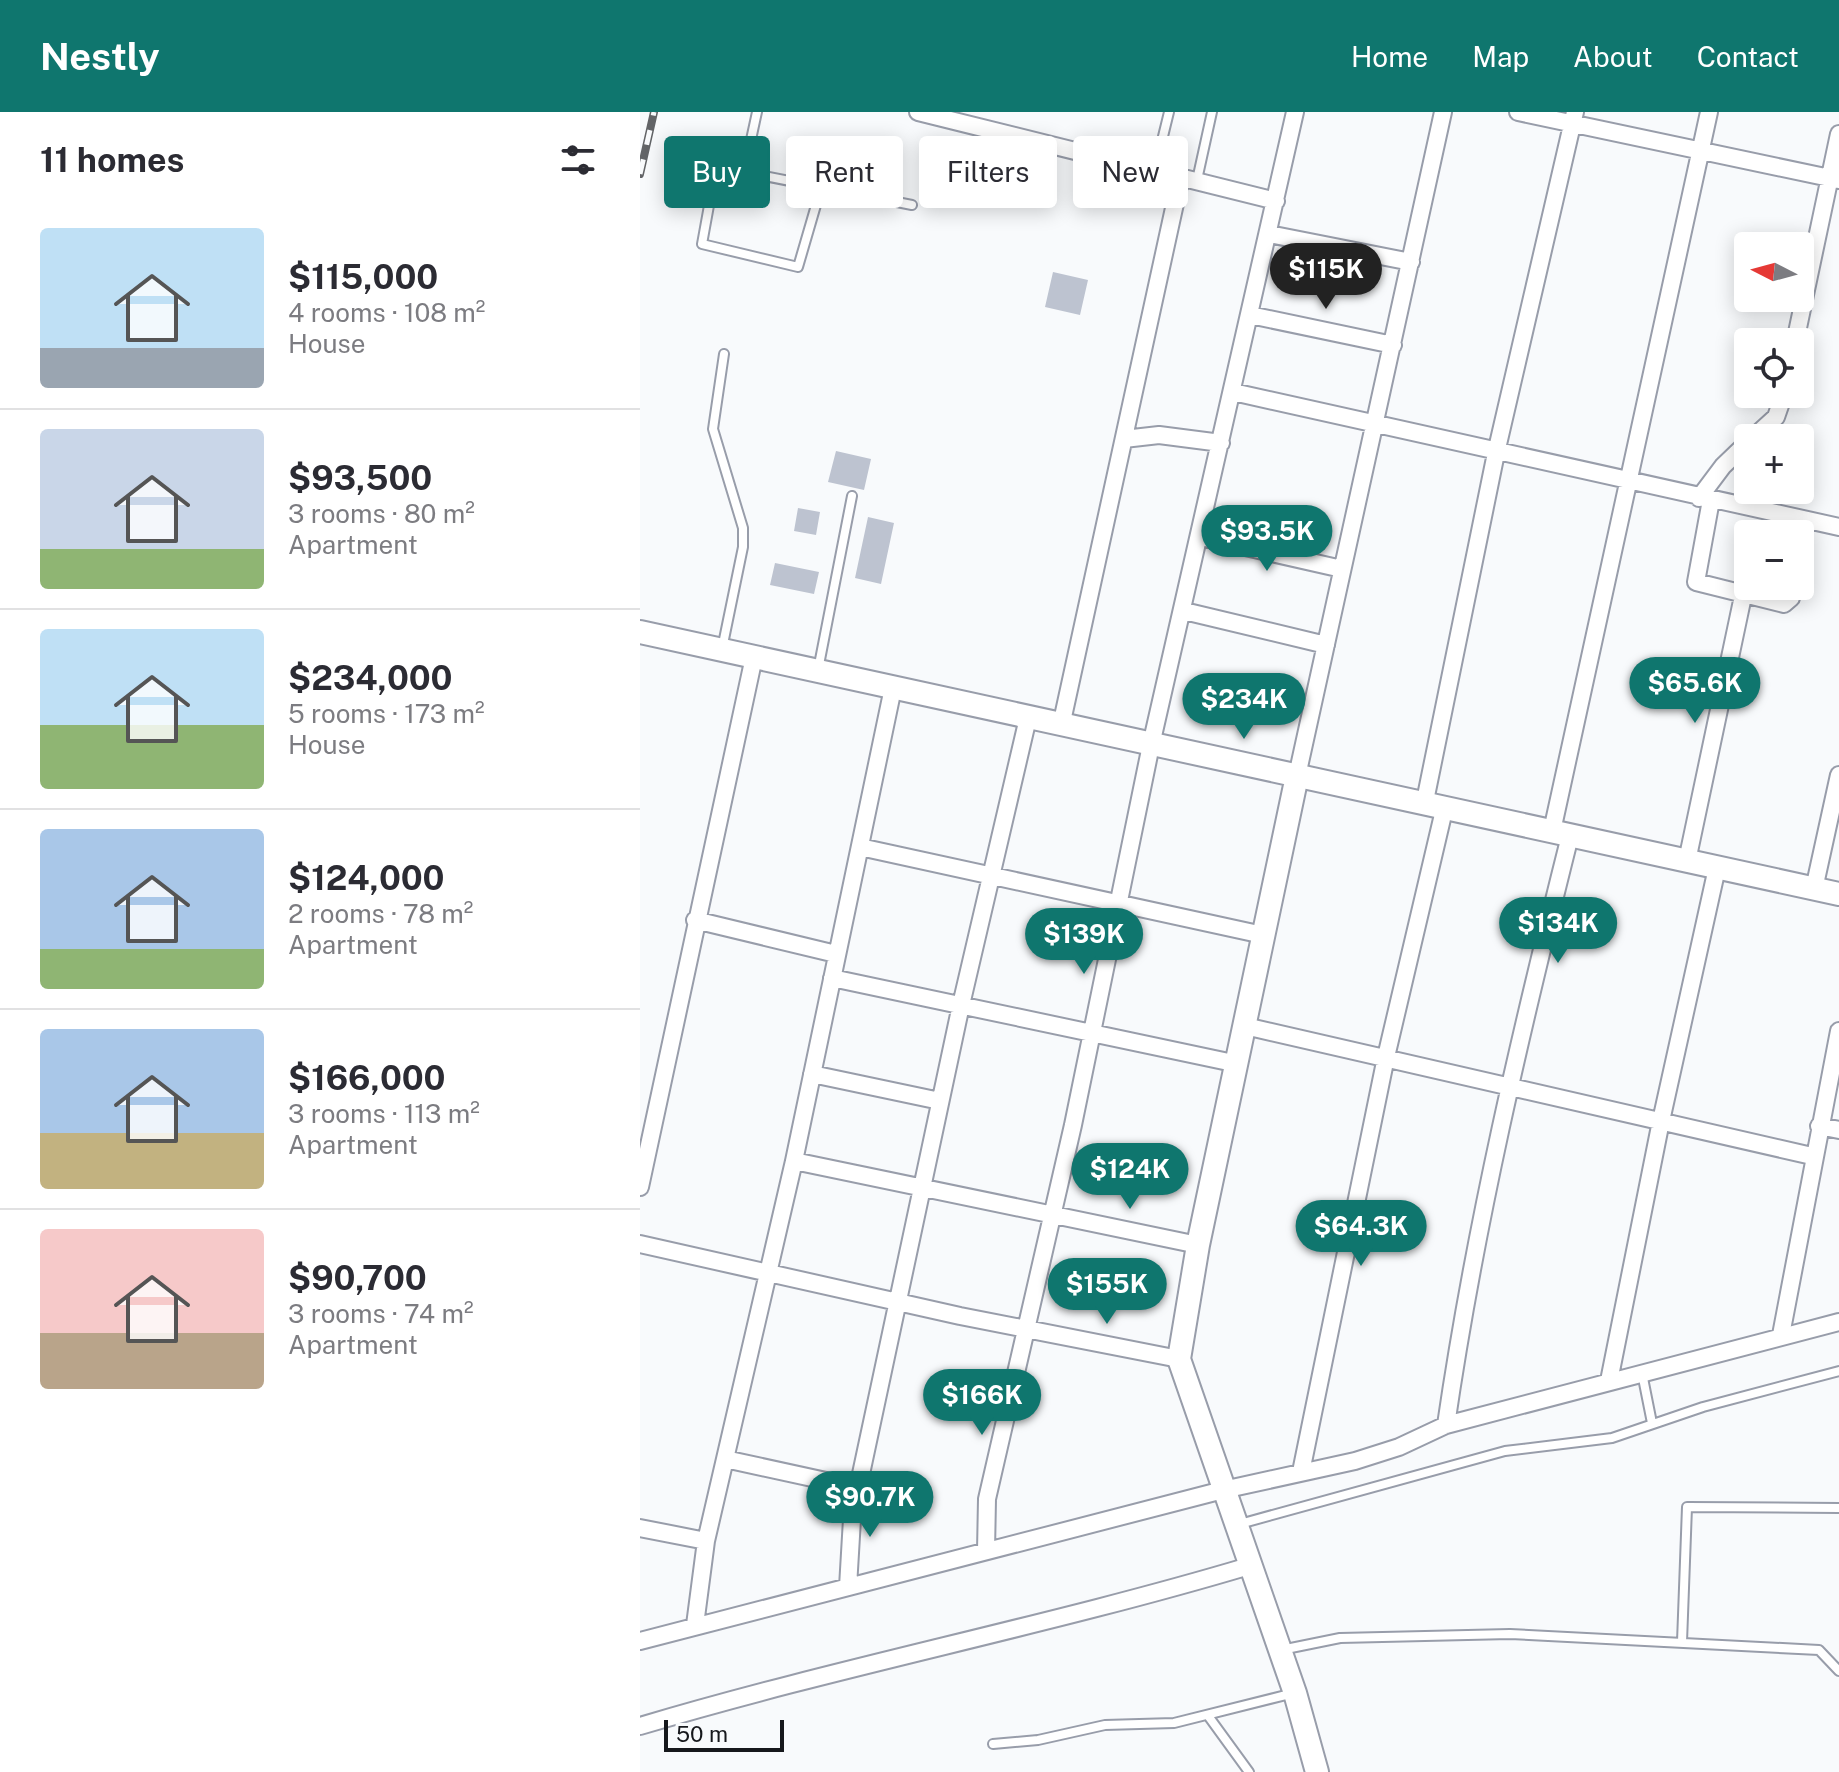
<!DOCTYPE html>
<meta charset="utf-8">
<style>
body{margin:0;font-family:"Public Sans",sans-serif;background:#f7f7f7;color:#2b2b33;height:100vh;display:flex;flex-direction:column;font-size:30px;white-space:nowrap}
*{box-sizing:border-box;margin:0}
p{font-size:26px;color:#7c7c81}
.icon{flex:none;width:44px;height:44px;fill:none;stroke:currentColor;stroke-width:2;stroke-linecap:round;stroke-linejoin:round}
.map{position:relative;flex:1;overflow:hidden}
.details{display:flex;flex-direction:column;background:#fff;width:640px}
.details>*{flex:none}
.banner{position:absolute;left:24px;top:24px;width:760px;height:72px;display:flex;gap:16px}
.needle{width:52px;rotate:276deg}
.fabs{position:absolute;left:1094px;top:120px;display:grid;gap:16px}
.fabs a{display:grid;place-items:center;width:80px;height:80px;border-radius:8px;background:#fff;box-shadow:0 4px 20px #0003;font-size:40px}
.scale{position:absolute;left:24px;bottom:20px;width:120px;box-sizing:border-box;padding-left:8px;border:4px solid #16181c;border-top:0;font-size:22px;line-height:28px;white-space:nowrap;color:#16181c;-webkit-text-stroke:6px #f8fafc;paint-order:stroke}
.price{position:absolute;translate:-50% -68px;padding:0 18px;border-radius:28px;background:#0f766e;color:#fff;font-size:26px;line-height:52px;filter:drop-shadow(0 2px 4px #0008)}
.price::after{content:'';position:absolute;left:50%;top:48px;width:24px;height:18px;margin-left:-12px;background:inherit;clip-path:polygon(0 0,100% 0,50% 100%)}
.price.on{background:#222;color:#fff}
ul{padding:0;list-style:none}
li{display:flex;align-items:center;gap:24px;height:200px;padding:0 40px}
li+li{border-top:2px solid #e1e1e2}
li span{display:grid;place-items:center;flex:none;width:224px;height:160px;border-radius:8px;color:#555}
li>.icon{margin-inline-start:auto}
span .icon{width:96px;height:96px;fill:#fffc;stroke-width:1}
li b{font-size:34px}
h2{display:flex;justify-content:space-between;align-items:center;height:96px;padding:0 40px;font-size:34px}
.chip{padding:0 28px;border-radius:8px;background:#fff;box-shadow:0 4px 20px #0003;font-size:28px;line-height:72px}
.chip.on{background:#0f766e;color:#fff}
header{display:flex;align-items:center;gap:48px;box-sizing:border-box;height:112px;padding:0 40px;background:#0f766e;color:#fff}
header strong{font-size:38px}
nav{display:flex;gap:44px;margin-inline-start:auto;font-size:28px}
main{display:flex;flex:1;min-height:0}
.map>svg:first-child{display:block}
.building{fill:#bdc3d0}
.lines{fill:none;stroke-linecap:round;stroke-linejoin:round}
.lane-casing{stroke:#989daa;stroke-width:12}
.street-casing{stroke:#989daa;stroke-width:20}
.secondary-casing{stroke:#989daa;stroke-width:26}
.lane{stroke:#fff;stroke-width:8}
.street{stroke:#fff;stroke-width:16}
.secondary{stroke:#fff;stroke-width:22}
.rail-casing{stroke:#626467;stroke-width:8}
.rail{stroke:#f8fafc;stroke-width:5;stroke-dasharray:15;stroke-linecap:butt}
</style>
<header>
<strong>Nestly</strong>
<nav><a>Home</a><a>Map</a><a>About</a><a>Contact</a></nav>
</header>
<main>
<section class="details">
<h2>11 homes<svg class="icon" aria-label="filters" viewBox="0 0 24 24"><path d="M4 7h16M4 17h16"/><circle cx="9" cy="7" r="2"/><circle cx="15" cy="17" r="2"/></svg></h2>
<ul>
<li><span style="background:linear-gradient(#bfe0f5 75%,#9aa5b1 0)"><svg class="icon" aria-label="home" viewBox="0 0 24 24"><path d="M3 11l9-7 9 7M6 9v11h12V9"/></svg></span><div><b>$115,000</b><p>4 rooms · 108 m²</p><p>House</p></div></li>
<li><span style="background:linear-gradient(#c9d6e8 75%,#8fb573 0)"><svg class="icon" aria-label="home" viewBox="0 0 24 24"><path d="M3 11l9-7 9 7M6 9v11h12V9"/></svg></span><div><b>$93,500</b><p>3 rooms · 80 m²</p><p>Apartment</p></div></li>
<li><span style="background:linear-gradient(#bfe0f5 60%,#8fb573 0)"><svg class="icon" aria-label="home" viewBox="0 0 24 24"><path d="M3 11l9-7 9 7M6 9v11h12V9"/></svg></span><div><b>$234,000</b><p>5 rooms · 173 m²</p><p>House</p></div></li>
<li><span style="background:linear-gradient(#a9c7e8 75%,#8fb573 0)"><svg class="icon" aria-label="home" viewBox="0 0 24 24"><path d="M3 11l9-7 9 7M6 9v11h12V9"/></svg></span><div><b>$124,000</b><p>2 rooms · 78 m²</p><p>Apartment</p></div></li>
<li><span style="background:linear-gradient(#a9c7e8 65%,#c2b280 0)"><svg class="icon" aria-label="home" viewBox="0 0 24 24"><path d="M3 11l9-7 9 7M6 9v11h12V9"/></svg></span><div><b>$166,000</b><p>3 rooms · 113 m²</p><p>Apartment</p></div></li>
<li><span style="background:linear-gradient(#f6c9c9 65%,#b9a48a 0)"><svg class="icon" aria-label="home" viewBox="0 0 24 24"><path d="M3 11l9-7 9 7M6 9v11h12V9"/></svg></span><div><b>$90,700</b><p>3 rooms · 74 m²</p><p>Apartment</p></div></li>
</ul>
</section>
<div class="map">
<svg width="1199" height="1660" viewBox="0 0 1199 1660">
<rect width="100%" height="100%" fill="#f8fafc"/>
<path class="building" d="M413,160l35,8 -8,35 -35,-8z
M196,339l35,8 -7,31 -36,-8z
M158,396l22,4 -4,23 -22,-4z
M228,405l26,6 -13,61 -26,-6z
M135,451l44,9 -5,22 -44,-9z"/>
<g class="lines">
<g class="lane-casing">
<path id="lane" d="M515,57l14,-57
M104,60l13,-60
M557,68l15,-68
M181,76l-23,79 -96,-23 12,-66 10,-8 20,2 168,33
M82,537l21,-102v-19l-30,-99 11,-75
M178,558l34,-174
M1002,1261l10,50
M596,1413l269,-74 107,-13 91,-31 136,-36
M1042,1530l5,-135 152,1
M641,1538l59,-12 170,-4 309,16 20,21
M569,1605l40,55
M353,1632l45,-4 67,-15 69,-2 120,-30"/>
</g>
<g class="street-casing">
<path id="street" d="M278,0l358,89
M878,0l321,68
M629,122l142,28
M610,203l143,30
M1155,230l44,-208
M593,280l606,135
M1113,326l23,-21 8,-23
M484,327l35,-4 62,8
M1059,386l24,-32 25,-24
M1071,388l-15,82 88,22 7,-6 2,-12
M561,425l141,32
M1160,440l6,-32
M544,499l142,34
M421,614l120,-550
M657,664l146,-664
M785,689l71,-348 79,-341
M912,719l157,-719
M220,735l403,88
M1047,749l56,-265
M1174,777l25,-114
M55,808l141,34
M192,866l406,86
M605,914l567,130
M172,962l128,27
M1179,1014l20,4
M154,1049l404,84
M0,1075l114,-530
M0,1132l320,72 219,43
M1141,1223l58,-304
M969,1269l52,-260 56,-253
M806,1313c29,-199 75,-394 124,-589
M85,1347l133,29
M661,1360l85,-415 59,-251
M0,1416l66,13
M346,1439l1,-52 86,-374 78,-380 144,-633
M208,1475l4,-68 6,-31 103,-483 67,-287
M55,1513l11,-84 88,-380 99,-473
M0,1529l583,-151 132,-29 44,-14 47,-22 393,-103
M0,1614c201,-60 408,-100 609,-160"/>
</g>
<g class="secondary-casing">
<path id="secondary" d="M0,520l1199,262
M657,664l-99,469 -19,114 116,334 22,79"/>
</g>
<use href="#lane" class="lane"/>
<use href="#street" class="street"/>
<use href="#secondary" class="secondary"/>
<g class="rail-casing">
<path id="rail" d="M0,62l14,-62"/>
</g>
<use href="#rail" class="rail"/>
</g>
</svg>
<div class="fabs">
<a><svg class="needle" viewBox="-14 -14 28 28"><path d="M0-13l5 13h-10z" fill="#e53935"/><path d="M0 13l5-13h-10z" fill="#7c7c81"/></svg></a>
<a><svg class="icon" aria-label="locate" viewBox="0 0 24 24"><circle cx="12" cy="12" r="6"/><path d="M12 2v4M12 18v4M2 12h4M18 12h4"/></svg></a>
<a>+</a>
<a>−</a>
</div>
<div class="scale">50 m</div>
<b class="price on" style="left:686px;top:199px">$115K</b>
<b class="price" style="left:627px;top:461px">$93.5K</b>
<b class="price" style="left:1055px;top:613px">$65.6K</b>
<b class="price" style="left:604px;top:629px">$234K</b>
<b class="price" style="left:918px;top:853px">$134K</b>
<b class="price" style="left:444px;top:864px">$139K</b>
<b class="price" style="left:490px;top:1099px">$124K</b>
<b class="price" style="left:721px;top:1156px">$64.3K</b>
<b class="price" style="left:467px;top:1214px">$155K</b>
<b class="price" style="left:342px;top:1325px">$166K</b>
<b class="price" style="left:230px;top:1427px">$90.7K</b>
<div class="banner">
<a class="chip on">Buy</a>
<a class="chip">Rent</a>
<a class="chip">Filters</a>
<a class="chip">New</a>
</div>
</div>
</main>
